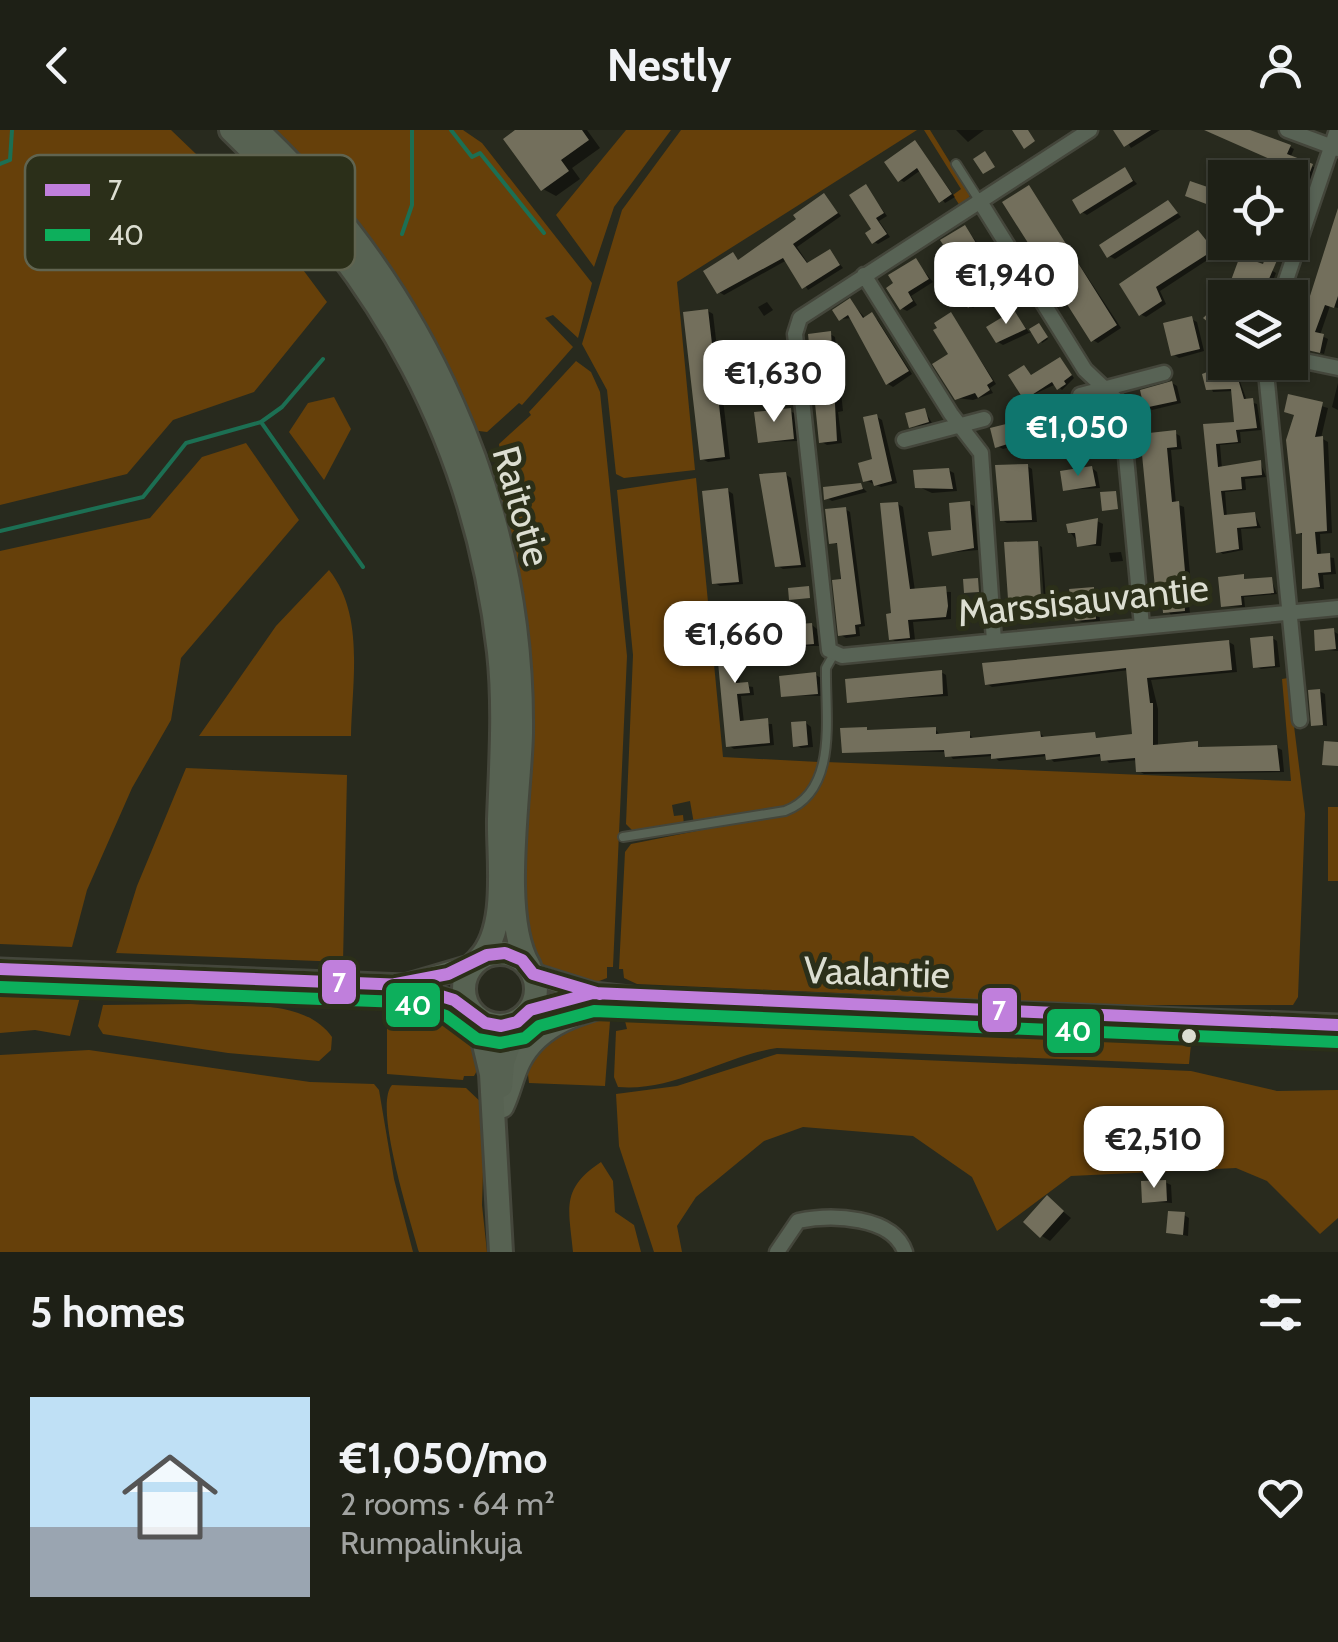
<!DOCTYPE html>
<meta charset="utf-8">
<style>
body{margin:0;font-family:Cabin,sans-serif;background:#2b2d23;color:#f1f3f6;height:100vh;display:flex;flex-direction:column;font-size:38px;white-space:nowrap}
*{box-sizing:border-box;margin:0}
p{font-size:32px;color:#a1a3a1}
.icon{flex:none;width:55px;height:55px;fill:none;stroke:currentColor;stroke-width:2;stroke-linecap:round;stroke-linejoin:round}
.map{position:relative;height:1122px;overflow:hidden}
.sheet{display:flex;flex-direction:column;background:#1e2016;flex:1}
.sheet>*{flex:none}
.controls{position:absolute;left:1208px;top:30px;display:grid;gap:20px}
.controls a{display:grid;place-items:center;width:100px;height:100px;border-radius:0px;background:#1e2016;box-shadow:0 2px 8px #0004,0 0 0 2px #3c3e35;font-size:50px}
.price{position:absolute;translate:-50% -85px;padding:0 22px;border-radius:20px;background:#fff;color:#222;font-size:32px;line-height:65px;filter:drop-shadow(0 2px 5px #0008)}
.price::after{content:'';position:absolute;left:50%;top:60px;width:30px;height:22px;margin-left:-15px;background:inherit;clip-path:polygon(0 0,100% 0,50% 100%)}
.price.current{background:#0f766e;color:#fff}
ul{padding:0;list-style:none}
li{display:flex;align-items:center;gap:30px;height:250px;padding:0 30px}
li span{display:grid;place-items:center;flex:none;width:280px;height:200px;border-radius:0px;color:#555}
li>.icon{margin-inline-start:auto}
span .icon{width:120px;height:120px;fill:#fffc;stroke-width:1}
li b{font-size:42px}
h2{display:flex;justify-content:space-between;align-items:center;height:120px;padding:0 30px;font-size:42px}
header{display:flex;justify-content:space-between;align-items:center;height:130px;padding:0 30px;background:#1e2016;font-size:45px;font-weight:700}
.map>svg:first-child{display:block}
.green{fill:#66400a}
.shadow{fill:#0007}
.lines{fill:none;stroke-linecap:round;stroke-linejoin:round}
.stream{stroke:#1c6f53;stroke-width:4}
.building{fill:#736f5c}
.lane-casing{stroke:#44463b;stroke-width:12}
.street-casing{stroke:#44463b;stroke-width:19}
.secondary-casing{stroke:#44463b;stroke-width:25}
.primary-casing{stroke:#44463b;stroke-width:28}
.lane{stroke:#586355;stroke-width:8}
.street{stroke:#586355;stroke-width:14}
.secondary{stroke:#5a6555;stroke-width:20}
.primary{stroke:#576252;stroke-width:22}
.bus-1-casing{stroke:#2b2f19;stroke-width:20}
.bus-2-casing{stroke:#2b2f19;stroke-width:20}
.bus-1{stroke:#c07fdc;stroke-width:12}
.bus-2{stroke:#0daf5c;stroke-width:12}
.bus-dot{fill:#dcded1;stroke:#2b2f19;stroke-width:4}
.labels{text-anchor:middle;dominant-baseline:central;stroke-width:10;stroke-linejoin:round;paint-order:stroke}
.street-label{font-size:38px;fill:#dcded1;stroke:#2b2f19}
.key{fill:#2b2f19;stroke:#606450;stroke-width:2.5}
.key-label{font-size:28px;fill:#dcded1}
.line-badge{stroke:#2b2f19;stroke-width:4}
.badge-label{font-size:28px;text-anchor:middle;font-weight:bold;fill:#fff}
</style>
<header><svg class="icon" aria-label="back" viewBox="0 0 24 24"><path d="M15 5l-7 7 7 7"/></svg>Nestly<svg class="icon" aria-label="person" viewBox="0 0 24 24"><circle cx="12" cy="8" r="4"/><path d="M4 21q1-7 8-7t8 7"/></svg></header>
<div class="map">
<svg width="1338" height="1122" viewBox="0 0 1338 1122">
<rect width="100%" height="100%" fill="#282a1e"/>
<path class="green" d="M0,0h171l98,94 58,78 -73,90 -81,28 -46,54 -127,31z
M265,0h198l19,13 110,140 -14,55 -25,-23 -8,3 28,29 -51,58 -3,-2 -32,29 -16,-2z
M626,0h45l-57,77 -20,60 -38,-52z
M681,0h236l-240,152 18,188 -71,8 -8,-4 -9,-84 -25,-46 40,-134z
M924,0h6l39,63 1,6 -10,7 -7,-11 8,-6z
M576,231l15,11 9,20 27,264 -14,311h-6v11l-13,5 -51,-16 -16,-21 -41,-472 15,-16 -2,-14 32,-29 -2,-3z
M334,267l17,32 -27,51 -35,-48 19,-29z
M246,313l53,77 -118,138 -10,62 -39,68 -45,102 -15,57 -72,-3v-393l150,-33 52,-61z
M696,348l27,279 96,5c-9,57 -79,53 -125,62l-4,-23 -18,4 2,11 9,-1 1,10 -49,8 -9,-9 7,-169 -16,-165z
M329,440c36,45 23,111 22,166h-152l77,-110z
M1288,548l17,136 -7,183 -5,8h-183l-473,-21 -13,-6 -1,-9h-4l6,-117 6,-8 166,-33 19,-17 10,-32 465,19 -9,-102z
M186,638l161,7 -4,187 -227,-9 21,-67z
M1328,677h10v74h-10z
M0,859l81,4 -11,43 -35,-6 -35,3z
M404,866l60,20 18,46 -8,14h-10l-1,4 -76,-6v-62l5,-11z
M193,874c44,3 111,-7 139,33l-1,13 -12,11 -91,-8 -125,-19 -5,-8 5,-21z
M635,882l471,13 50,10 1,6 34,3 -2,20h-4l-408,-16c-54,8 -103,44 -159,39l-4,-10 2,-46 11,-2 -3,-12z
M594,887l16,4 -5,65 -76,-3 -2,-17 18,-25z
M89,920l221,32 64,2 5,6 15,89 19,73h-413v-197z
M777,924l414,17 86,20 61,-1v128l-18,16 -53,-53 -31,-13 -165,8 -74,55 -25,-54 -59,-41 -110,-9 -39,14 -68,56 -19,29 5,26h-28l-35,-106 -3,-52 61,-8z
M392,955l74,3 19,18 -3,99 5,47h-68c-8,-30 -46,-146 -27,-167z
M601,1032l12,19 2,31 19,13 7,27h-68c-4,-43 -13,-63 28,-90z"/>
<path class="shadow" d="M520,0h67l13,18 -28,20 8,11 -24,17 -13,-7z
M956,0h28l-16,12z
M1119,0h41l-29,18z
M1204,0h39l47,17 4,2 -4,9 26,10 -26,72v-42l10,-27 -26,-11 1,-4z
M915,13l40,54 -10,6 -24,-33 -17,12 -4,-2z
M1125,40l12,14 -50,31 -5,-3z
M866,57l21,29 -8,5 11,16 -12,7 -4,-2z
M1029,58l92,140 -23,15 -5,-3z
M824,66l17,20 -44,31 12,18 21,-13 13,16 -35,22 -21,-30 -63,35 -5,-3 14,-37 7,7 60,-42z
M1168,73l13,14 -66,42 -6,-3z
M1338,84v94l-8,-2 -10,29 8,4 -4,15 -33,-9 14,-26z
M965,98l15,18 -21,14 -5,-4z
M1199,103l19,20 -58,38 6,13 -20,13 -6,-3 -18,-29z
M1274,112h15l-6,17 -10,-3z
M991,120l22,30 -40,28 -3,-2 22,-34z
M916,131l17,21 -22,14 6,9 -10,6 -6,-3z
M1271,140l5,3 -9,23 -28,-11z
M850,171l16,18h11l35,55 -19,13 -5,-3 -36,-66 -11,1z
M767,172l6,8 -9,6 -6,-9z
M708,181l5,3 17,145 -22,3 -6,-3z
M1014,183l15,19 10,-6 9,13 -6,4 -9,-12 -30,14 -5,-3z
M951,185l45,69 -6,4 3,5 -20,7 -16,-2z
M1191,189l6,3 7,29 -25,7 -6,-4z
M830,204l5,3 8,74 -5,1 4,31 -15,2 -5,-3z
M784,215l5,3 3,28 -36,-1z
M1060,229l14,19 -12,12 -6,-6 -30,14 -2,-30 9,9z
M1234,235l13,36 10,3 4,26 -21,2 1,11 -21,2 2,24 38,-7 6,15 -21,2 1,11 -21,2 2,26 28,-3 6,13 -20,1 2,21 -20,4 -4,-3 -13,-124 30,-3 -3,-33 -20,1 -7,-17z
M1172,253l5,3 4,17 -29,7 -5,-3z
M1338,253v27l-6,-3z
M1290,267l38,11 -7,30 7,4 4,91 -12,1 1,22 13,2 2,16 -13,1 1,14 -20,-2v-51l-6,-4 -1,-117z
M1094,275l5,3 4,15 -29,7 -5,-3z
M790,281l6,3 2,27 -38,1z
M925,281l8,14 -22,1z
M877,287l5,3 15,63 -16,4 -16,-7 10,-19z
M1022,293l9,18 -28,8 -6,-3z
M1175,303l5,3 2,13 -11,1 5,54 8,3 8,90h-4l2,16 -19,2 -13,-18 -15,-161z
M1027,336l5,3 5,53 -30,1 -5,-3z
M1092,338l5,4 3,16 -35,2z
M948,340l6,3 3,18 -25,2 -15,-7z
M785,344l6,4 15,89 -23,2 -5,-3z
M861,356l6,6 -35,9 -5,-3z
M727,360l6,4 10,90 -23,2 -5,-3z
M898,374l5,3 12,84 36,1v27l-38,3 2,18 -18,2 -6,-3z
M970,374l4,2 4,44 -44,4 20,-22z
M845,379l5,3 15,114 -6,1 1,9 -14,2 -5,-3 -1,-90 -9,-3z
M1097,391l6,3 -2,22 -21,-1 -10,-13z
M1035,414l4,56 -23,1 -5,-3z
M1040,416l2,1 4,53h-2z
M1109,423l12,-1 2,9 -12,1z
M1271,449l6,15 -33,3 1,10 -22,-1z
M1093,459l5,11 28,-2 6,10 -33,3 1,10 -18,1 -5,-2z
M740,479l7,11 -13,1 3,26 13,3v7l-12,1 2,27 13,2 1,8 -13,1 3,27 28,1 2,21 -40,4 -6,-4 -12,-133z
M812,495l5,4 2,17h-40z
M1333,501l5,3v17l-20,-2z
M1272,508l5,3 3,26 -19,2 -6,-3z
M1229,512l5,3 3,27 -86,8 7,29v38l44,12 -1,-13 2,4 73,-3 6,3 2,22 -140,2 -5,-3 -1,-11 -29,3 -6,-7 -49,6 -6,-6 -49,5 -6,-5 -40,3 -6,-7 -102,-1 90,-22 6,7 28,-2 6,6 65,-7 6,6 89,-2 -6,-67 -137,17 -5,-3z
M941,542l5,3 2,21 -99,5z
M816,545l5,3 2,18 -40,-1z
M1319,561l6,3 2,32 -13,-2z
M806,593l5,4 2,20 -12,1 -5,-3z
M1165,1052l6,3 1,18 -28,-2z
M1047,1068l24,20 -21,23 -8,-5z
M1184,1085l5,3 -1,18 -19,-4z"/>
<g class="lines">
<path class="stream" d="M451,0l21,27 8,-4 64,80
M0,34l10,-4 2,-30
M402,104l10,-29v-75
M261,292l102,145
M0,401l143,-34 43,-54 75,-21 21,-15 41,-48"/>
</g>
<path class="building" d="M515,0h67l7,10 -28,20 8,11 -28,20 -38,-52z
M1012,0h16l7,11 -11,8z
M1113,0h38l-27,17z
M1204,0h46l41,15 -4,9 26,10 -22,60 -1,-33 7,-20z
M915,10l37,54 -13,9 -22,-35 -19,14 -14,-20z
M985,21l10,16 -12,7 -10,-15z
M1125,37l8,14 -53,33 -8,-14z
M1190,51l35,12v18l-40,-15z
M866,54l18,29 -8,5 11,16 -15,10 -7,-11 6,-4 -22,-34z
M1029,55l88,140 -26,17 -89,-140z
M824,63l14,20 -45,31 14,19 23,-14 10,16 -38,24 -19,-31 -66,36 -14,-23 30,-19 5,8 58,-41 -3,-4z
M1168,70l10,13 -71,45 -8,-13z
M1338,78v88l-4,12 -9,-3 -10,27 9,2 -4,19 -30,-7 3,-20 5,2 5,-10z
M965,95l11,18 -24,15 -12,-18z
M1198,100l16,20 -58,37 6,14 -23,15 -20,-32z
M1271,112h14l-23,53 -32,-12 10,-27 23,8z
M991,117l20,31 -43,30 -11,-17 31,-19 -10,-17z
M916,128l13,21 -21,13 5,9 -13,9 -14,-22 7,-5 -5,-8z
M850,168l13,20 9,-6 37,59 -23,14 -38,-70 -9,6 -7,-11z
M1225,168v38l-22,-18z
M708,179l17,148 -25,3 -17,-148z
M1014,180l12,19 -30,14 -10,-16z
M951,182l42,69 -6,4 3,5 -12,8 -3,-5 -20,7 -23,-36 16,-10 -15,-24 4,-2 -3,-5z
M1192,186l8,33 -29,7 -8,-33z
M1039,193l9,14 -10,7 -9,-15z
M831,201l6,110 -18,2 -11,-109z
M784,213l3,31 -34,3 -2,-32z
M1060,227l12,18 -8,6 2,3 -9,6 -5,-8 -28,18 -16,-25 16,-10 7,10z
M1233,232l11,37 9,-1 4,30 -21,2 2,12 -22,2 2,23 43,-7 1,15 -21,2 1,12 -21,2 3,24 31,-3 2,14 -20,2 2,21 -23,4 -13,-129 31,-2 -3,-33 -25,1 -4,-16z
M1172,251l5,20 -33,7 -4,-18z
M1288,264l35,8 -8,35 8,-1 4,95 -12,1 2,22 13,-1 1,19 -13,1 2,14 -18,2v-56l-6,1 -10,-94 8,-25 -10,-3z
M1094,272l5,19 -32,8 -5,-20z
M791,278l3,31 -36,4 -4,-31z
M925,278l4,14 -20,6 -4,-15z
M877,284l15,67 -18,5 -2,-6 -9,2 -5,-19 14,-4 -9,-42z
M1022,290l5,18 -32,10 -5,-20z
M1176,300l1,17 -10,1 5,54 7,-1 8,94 -3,1 1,15 -22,2 -1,-15h-6l-16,-164z
M1111,311l1,15 -21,2 -1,-15z
M1028,334l4,56 -32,1 -5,-56z
M1092,336l4,20 -33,5 -3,-20z
M949,338l4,21 -38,-1 -2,-18z
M786,342l15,93 -26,2 -16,-93z
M861,353l2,6 -39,11 -1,-13z
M728,358l11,94 -27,2 -10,-93z
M1116,361l2,18 -16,2 -2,-19z
M970,371l4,47 -42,8 -4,-24 23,-2 -2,-27z
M898,372l12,87 36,-3 2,20 -2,11 -38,3 2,18 -21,2 -3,-26 5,-1 -11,-110z
M846,377l15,117 -6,1 1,9 -18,2 -6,-56 9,-1 -4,-36 -8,1 -4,-35z
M1098,388l-2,26 -19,3 -2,-14h-7l-2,-9z
M1038,411l3,57 -33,1 -4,-57z
M1244,444v5l28,-2 2,16 -33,3 1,9 -21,2 -3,-30z
M978,448l1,14 -15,1 -1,-14z
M809,456l1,12 -21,2 -1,-12z
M1094,457v11l33,-3 1,12 -33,3 1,9 -21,2 -6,-32z
M741,476l1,12 -13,1 3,26 13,-1 1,11 -13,1 3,27 12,-1 2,11 -13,1 3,27 28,-3 2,25 -44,4 -13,-138z
M812,493l2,21 -37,3 -2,-21z
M1334,498l2,21 -21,2 -1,-21z
M1273,506l2,30 -22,2 -3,-30z
M1229,510l3,30 -85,8 3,25h3v42l45,-4v6l79,-2 3,26 -144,1 -1,-14 -34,3 -1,-7 -54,6 -1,-6 -54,5v-5l-46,3 -1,-7 -102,3 -2,-25 27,-1v3l69,-3v7l34,-3v7l70,-7 1,6 54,-5 1,6 36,-4 -6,-66 -141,17 -3,-22z
M942,540l1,24 -96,9 -2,-24z
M816,542l2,22 -37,3 -2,-21z
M1320,559l3,36 -12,1 -3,-36z
M806,591l2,24 -15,2 -2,-25z
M1324,611l14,1v24l-16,-1z
M1166,1050l1,21 -25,2 -1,-22z
M1047,1065l17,16 -24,27 -17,-16z
M1168,1081l17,1 -2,23 -17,-2z"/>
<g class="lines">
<g class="lane-casing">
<path id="lane" d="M956,34l23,36
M623,707l162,-26c54,-20 40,-96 41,-143l8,-14"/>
</g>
<g class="street-casing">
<path id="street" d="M1090,0l-290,188 -5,16 34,316 13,6 496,-48
M1287,0l51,19
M979,70l106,170 36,34 21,222
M864,145l87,139 30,39 13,188
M1280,168l57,-168
M1290,228l48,10
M1265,232l35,358
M1080,265l84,-22
M904,310l80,-21
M777,1122l21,-31c34,-7 95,-5 107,31"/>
</g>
<g class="secondary-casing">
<path id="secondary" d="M0,839l405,16 63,21
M533,844l60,19 45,5 700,27
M405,855l68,-20
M530,880l63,-17
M503,977c7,-14 10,-31 17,-45 20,-39 63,-50 102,-60"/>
</g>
<g class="primary-casing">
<path id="primary" d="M231,0c151,146 244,311 268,522 6,55 2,112 0,167 -1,40 10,109 -20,140
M257,0c166,156 267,374 264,603 -1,60 -22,183 8,233
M464 859a36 36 0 1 1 72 0a36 36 0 1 1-72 0Z
M478,889l13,55 10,178
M501,956l2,-24 14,-40"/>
</g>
<use href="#lane" class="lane"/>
<use href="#street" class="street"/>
<use href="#secondary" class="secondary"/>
<use href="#primary" class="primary"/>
<g class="bus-1-casing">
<path id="bus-1" d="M0,839l405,16 49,15 31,23 16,3 16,-4 13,-12 63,-17 745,32
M396,854l52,-10 39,-19 18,-2 17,7 11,14 67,20"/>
</g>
<g class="bus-2-casing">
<path id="bus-2" d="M0,857l402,15 44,14 31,23 23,4 25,-5 14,-12 55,-15 743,31"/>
</g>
<use href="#bus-1" class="bus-1"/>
<use href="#bus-2" class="bus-2"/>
</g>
<circle class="bus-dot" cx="1189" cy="906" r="9"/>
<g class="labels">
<g class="street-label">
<text transform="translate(522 376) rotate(74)">Raitotie</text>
<text transform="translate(1083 470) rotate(-6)">Marssisauvantie</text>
<text transform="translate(877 842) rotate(2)">Vaalantie</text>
</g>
</g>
<rect x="25" y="25" width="330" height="115" rx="15" class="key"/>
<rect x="45" y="54" width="45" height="12" fill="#c07fdc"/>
<rect x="45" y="99" width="45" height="12" fill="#0daf5c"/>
<g class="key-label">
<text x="108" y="70">7</text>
<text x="108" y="115">40</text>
</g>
<g class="line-badge">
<rect x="320" y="828" width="38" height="48" rx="10" fill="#c07fdc"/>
<rect x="384" y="851" width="58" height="48" rx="10" fill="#0daf5c"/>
<rect x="980" y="856" width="39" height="48" rx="10" fill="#c07fdc"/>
<rect x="1045" y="877" width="57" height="48" rx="10" fill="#0daf5c"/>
</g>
<g class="badge-label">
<text x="339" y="862">7</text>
<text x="413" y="885">40</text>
<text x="999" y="890">7</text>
<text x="1073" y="911">40</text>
</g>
</svg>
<div class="controls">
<a><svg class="icon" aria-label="locate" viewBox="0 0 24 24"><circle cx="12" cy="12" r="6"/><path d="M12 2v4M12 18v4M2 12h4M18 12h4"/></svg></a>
<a><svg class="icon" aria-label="layers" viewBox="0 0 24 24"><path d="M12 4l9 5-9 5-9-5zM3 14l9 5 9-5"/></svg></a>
</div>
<b class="price" style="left:1006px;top:197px">€1,940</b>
<b class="price" style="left:774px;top:295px">€1,630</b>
<b class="price current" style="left:1078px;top:349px">€1,050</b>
<b class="price" style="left:735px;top:556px">€1,660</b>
<b class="price" style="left:1154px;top:1061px">€2,510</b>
</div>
<section class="sheet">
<h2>5 homes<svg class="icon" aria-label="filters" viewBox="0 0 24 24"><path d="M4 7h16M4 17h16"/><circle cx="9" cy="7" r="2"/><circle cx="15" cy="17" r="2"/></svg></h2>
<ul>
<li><span style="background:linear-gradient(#bfe0f5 65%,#9aa5b1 0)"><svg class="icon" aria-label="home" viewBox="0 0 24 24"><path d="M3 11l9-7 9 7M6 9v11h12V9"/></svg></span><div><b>€1,050/mo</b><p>2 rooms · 64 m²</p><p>Rumpalinkuja</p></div><svg class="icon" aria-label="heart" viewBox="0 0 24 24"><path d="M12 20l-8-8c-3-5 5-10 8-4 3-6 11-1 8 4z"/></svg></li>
</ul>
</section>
